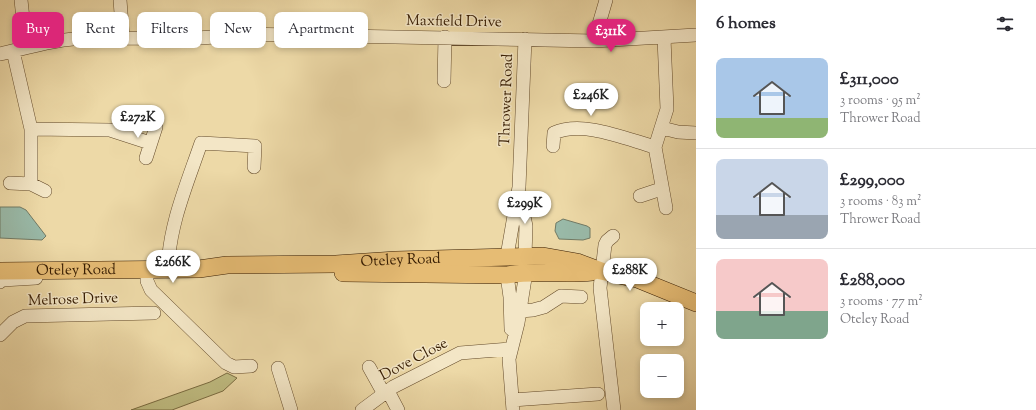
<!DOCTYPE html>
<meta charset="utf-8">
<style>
body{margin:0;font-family:"Sorts Mill Goudy",serif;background:#f7f7f7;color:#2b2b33;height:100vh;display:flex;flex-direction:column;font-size:15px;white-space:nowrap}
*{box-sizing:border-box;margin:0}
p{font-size:13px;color:#7c7c81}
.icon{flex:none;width:22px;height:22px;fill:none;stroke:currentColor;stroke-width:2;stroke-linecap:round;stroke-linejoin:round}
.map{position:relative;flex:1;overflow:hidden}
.panel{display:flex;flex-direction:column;background:#fff;width:340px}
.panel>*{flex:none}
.top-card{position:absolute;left:12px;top:12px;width:380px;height:36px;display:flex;gap:8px}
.fabs{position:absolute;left:640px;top:302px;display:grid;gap:8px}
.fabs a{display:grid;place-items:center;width:44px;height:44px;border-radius:8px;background:#fff;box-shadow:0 2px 6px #0003;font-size:20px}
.price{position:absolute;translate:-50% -34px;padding:0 9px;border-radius:14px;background:#fff;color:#222;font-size:13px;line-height:26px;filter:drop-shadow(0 1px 2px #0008)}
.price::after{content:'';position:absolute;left:50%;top:24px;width:12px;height:9px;margin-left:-6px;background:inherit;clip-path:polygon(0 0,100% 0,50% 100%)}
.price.selected{background:#db2777;color:#fff}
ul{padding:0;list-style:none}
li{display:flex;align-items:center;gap:12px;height:100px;padding:0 20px}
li+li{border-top:1px solid #e1e1e2}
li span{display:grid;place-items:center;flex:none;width:112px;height:80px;border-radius:8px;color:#555}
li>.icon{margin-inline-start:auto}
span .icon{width:48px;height:48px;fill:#fffc;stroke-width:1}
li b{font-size:17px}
h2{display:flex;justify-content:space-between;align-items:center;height:48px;padding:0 20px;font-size:17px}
.tag{padding:0 14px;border-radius:8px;background:#fff;box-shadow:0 2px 6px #0003;font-size:14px;line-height:36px}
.tag.selected{background:#db2777;color:#fff}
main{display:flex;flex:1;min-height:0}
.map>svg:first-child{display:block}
.green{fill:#c0bd82;stroke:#7a6c41}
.water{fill:#99baa9;stroke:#717a65}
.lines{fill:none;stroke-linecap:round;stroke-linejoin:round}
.minor-casing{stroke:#634a2a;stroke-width:14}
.major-casing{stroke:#351b00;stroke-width:18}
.minor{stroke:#f3e6c6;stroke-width:13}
.major{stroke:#e6bc74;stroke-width:17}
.labels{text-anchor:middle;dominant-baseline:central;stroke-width:3;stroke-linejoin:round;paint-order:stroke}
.street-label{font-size:15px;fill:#351b00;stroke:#f3e6c6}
</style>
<main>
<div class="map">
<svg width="696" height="410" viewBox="0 0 696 410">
<rect width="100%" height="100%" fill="#edd9a7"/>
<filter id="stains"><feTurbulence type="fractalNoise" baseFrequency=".005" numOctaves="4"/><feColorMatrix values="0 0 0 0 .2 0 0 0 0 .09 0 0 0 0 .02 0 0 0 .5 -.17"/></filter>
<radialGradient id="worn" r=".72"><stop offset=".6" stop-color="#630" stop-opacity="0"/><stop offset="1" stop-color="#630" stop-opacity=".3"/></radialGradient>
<path class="green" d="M227,373l10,5 -14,13 -51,19h-41l79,-28z"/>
<path class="water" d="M0,207h20l6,3 20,26 -4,4 -42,-2z
M563,219l24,7 3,2v10l-7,2 -24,-1 -4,-8 1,-8z"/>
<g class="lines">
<g class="minor-casing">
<path id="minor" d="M21,0l5,47
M120,0l3,39
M664,38l3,71 -12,38 11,61
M594,41l12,-41
M13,51l18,78v55
M0,54c30,-7 60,-16 91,-16 48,-1 98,4 147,-4l356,7 102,-6
M444,81l1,-44
M662,128l16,4 18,1
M31,129l79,1 40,13
M553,146l1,-13c29,-13 72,6 101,14
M146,158l10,-31
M10,183l21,1 14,7
M640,196l21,-7
M520,197l6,29 -1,30
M613,236l-6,5 -2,4 -5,43 14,122
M507,256l12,-69 6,-148
M168,269c1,-44 19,-85 33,-126l54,3 -1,21
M147,270v11l4,9 75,73 8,4 17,-1
M507,275l3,22 1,32
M0,282l2,-2 34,-2
M520,311l13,-1 11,-3 17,-11 20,1
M0,335l13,-13 12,-6 129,-3
M369,367l15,27
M278,368l13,42
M388,391l10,19
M512,400l86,-6
M362,410l31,-23 67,-34 50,-4
M513,410l-4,-51 9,-36 8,-51"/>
</g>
<g class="major-casing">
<g id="major">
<path id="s1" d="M0,271l199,-2 28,-4 109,-1 60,-4 147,-4 34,6 24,9 36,8 59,24"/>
<path d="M343,273l164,2c28,-5 57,0 85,-3"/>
</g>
</g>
<use href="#minor" class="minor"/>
<use href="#major" class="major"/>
</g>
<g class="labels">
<g class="street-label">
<text transform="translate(454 22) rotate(1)">Maxfield Drive</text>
<text transform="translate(507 100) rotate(-88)">Thrower Road</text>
<text stroke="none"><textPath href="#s1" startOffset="401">Oteley Road</textPath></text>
<text stroke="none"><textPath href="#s1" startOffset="76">Oteley Road</textPath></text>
<text transform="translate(73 300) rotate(-2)">Melrose Drive</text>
<text transform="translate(414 360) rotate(-28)">Dove Close</text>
</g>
</g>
<rect width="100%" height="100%" filter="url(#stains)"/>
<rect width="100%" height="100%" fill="url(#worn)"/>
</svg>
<div class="fabs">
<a>+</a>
<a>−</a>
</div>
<b class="price selected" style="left:611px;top:53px">£311K</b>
<b class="price" style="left:591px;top:117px">£246K</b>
<b class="price" style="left:138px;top:139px">£272K</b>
<b class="price" style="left:525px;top:225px">£299K</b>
<b class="price" style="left:173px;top:284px">£266K</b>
<b class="price" style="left:630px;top:292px">£288K</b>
<div class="top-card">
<a class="tag selected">Buy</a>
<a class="tag">Rent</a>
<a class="tag">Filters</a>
<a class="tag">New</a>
<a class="tag">Apartment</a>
</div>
</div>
<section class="panel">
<h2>6 homes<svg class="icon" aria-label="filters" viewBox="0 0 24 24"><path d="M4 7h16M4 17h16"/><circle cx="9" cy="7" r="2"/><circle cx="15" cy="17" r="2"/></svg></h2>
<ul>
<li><span style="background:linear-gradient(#a9c7e8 75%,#8fb573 0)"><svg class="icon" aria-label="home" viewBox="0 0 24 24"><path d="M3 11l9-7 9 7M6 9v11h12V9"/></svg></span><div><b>£311,000</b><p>3 rooms · 95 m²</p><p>Thrower Road</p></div></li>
<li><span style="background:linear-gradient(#c9d6e8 70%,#9aa5b1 0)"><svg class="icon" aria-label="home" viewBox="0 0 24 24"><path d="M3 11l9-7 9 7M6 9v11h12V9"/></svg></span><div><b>£299,000</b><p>3 rooms · 83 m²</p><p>Thrower Road</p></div></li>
<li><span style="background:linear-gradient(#f6c9c9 65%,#7fa58c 0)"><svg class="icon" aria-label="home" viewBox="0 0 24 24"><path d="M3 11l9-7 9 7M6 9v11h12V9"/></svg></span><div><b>£288,000</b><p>3 rooms · 77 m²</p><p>Oteley Road</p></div></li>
</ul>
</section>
</main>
